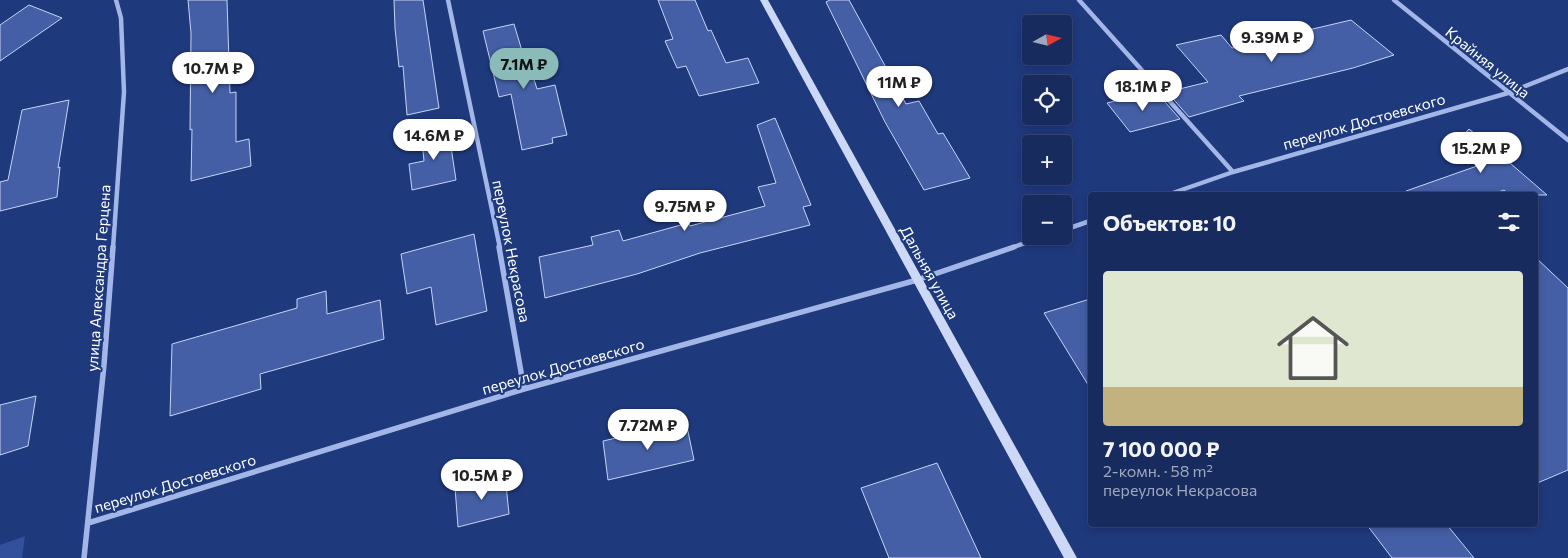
<!DOCTYPE html>
<html lang="ru">
<meta charset="utf-8">
<style>
body{margin:0;font-family:Commissioner,sans-serif;background:#203364;color:#f1f3f6;height:100vh;display:flex;flex-direction:column;font-size:19px;white-space:nowrap}
*{box-sizing:border-box;margin:0}
p{font-size:16px;color:#9ea7bc}
.icon{flex:none;width:28px;height:28px;fill:none;stroke:currentColor;stroke-width:2;stroke-linecap:round;stroke-linejoin:round}
.map{position:relative;flex:1;overflow:hidden}
.sheet{position:absolute;left:1088px;top:192px;width:450px;height:335px;display:flex;flex-direction:column;background:#172b5e;border-radius:5px;box-shadow:0 2px 8px #0003,0 0 0 1px #364773}
.sheet>*{flex:none}
.needle{width:32px;rotate:82deg}
.tools{position:absolute;left:1022px;top:15px;display:grid;gap:10px}
.tools a{display:grid;place-items:center;width:50px;height:50px;border-radius:5px;background:#172b5e;box-shadow:0 2px 8px #0003,0 0 0 1px #364773;font-size:25px}
.price{position:absolute;translate:-50% -42px;padding:0 11px;border-radius:18px;background:#fff;color:#222;font-size:16px;line-height:32px;filter:drop-shadow(0 1px 2px #0008)}
.price::after{content:'';position:absolute;left:50%;top:30px;width:15px;height:11px;margin-left:-8px;background:inherit;clip-path:polygon(0 0,100% 0,50% 100%)}
.price.current{background:#8bbbb9;color:#111}
ul{padding:0;list-style:none}
li{display:grid;align-content:center;gap:10px;height:265px;padding:0 15px}
li span{display:grid;place-items:center;height:155px;border-radius:5px;color:#555}
li>.icon{margin-inline-start:auto}
span .icon{width:90px;height:90px;fill:#fffc;stroke-width:1}
li b{font-size:21px}
h2{display:flex;justify-content:space-between;align-items:center;height:60px;padding:0 15px;font-size:21px}
.map>svg:first-child{display:block}
.green{fill:#32509c}
.building{fill:#445fa5;stroke:#c6d4f6}
.lines{fill:none;stroke-linecap:round;stroke-linejoin:round}
.minor-far1{stroke:#a2b6e7;stroke-width:4.5}
.minor{stroke:#a2b6e7;stroke-width:5.5}
.secondary{fill:#cdd8f6;fill-rule:evenodd}
.labels{text-anchor:middle;dominant-baseline:central;stroke-width:4;stroke-linejoin:round;paint-order:stroke}
.street-label{font-size:15px;fill:#fff;stroke:#1f397d}
</style>
<div class="map">
<svg width="1568" height="558" viewBox="0 0 1568 558">
<rect width="100%" height="100%" fill="#1f397d"/>
<path class="green" d="M25,536l-3,22h-22v-13z"/>
<path class="building" d="M188,0h39l3,93 6,-1v50l13,-3 2,27 -60,15 1,-52 -2,1 1,-97z
M394,0h29l16,108 -32,7 -4,-49 -4,1 -4,-39z
M658,0h37l13,31 3,-1 15,33 22,-5 11,25 -60,13 -13,-30 -9,2 -12,-27 8,-2z
M830,0h19l57,104 13,-3 19,33 5,-1 27,45 -46,12 -39,-68 -59,-120z
M29,5l33,13 -62,43v-36z
M1351,20l43,35 -41,13 -114,28 5,5 -55,16 -22,-25 41,-10 -32,-37 45,-10 11,13z
M514,24l14,47 3,-1 6,19 18,-4 12,50 -15,3 1,5 -31,7 -11,-56 -12,3 -16,-66z
M1151,92l2,4 5,-2 22,25 -50,13 -23,-29z
M69,100l-11,68 2,-1 -3,30 -57,14v-29l8,-2 14,-70z
M775,118l36,87 -8,2 7,18 -110,28 -63,21 -92,24 -6,-41 54,-12 -2,-8 28,-7 4,11 65,-18 2,3 75,-20 -7,-19 18,-4 -19,-58z
M448,127l8,53 -44,10 -3,-26 15,-3 -3,-29z
M1469,129l34,28 44,38h-37l-6,-5 -14,5h-83l-1,-4 71,-25 -23,-20z
M474,234l13,77 -51,14 -5,-38 -24,7 -6,-40z
M1535,257l33,31v182l-33,14z
M326,291l1,23 53,-14 4,39 -124,35 1,15 -91,27 2,-72 125,-36v-9z
M1090,299v89l-46,-75z
M36,396l-8,50 -28,9v-50z
M686,422l8,38 -86,20 -5,-39z
M937,463l44,95h-92l-28,-70z
M505,475l4,39 -51,13 -3,-40z
M1367,525h80l27,33h-82z"/>
<g class="lines">
<path class="minor-far1" d="M448,0l52,248
M1079,0l154,172
M1394,0l174,140
M1167,195l66,-23 275,-79 60,-24
M1064,230l26,-9
M113,248l11,-156 -3,-74 -5,-18
M1011,248l34,-12"/>
<path class="minor" d="M499,247l25,142
M88,523l436,-134 393,-109 97,-33
M84,558l20,-193 9,-118"/>
<path class="secondary" d="M760,0h8l309,558h-13z"/>
</g>
<g class="labels">
<g class="street-label">
<text transform="translate(1488 62) rotate(39)">Крайняя улица</text>
<text transform="translate(1364 121) rotate(-16)">переулок Достоевского</text>
<text transform="translate(512 251) rotate(79)">переулок Некрасова</text>
<text transform="translate(930 272) rotate(61)">Дальняя улица</text>
<text transform="translate(98 278) rotate(-86)">улица Александра Герцена</text>
<text transform="translate(563 366) rotate(-16)">переулок Достоевского</text>
<text transform="translate(175 483) rotate(-17)">переулок Достоевского</text>
</g>
</g>
</svg>
<div class="tools">
<a><svg class="needle" viewBox="-14 -14 28 28"><path d="M0-13l5 13h-10z" fill="#e53935"/><path d="M0 13l5-13h-10z" fill="#9ea7bc"/></svg></a>
<a><svg class="icon" aria-label="locate" viewBox="0 0 24 24"><circle cx="12" cy="12" r="6"/><path d="M12 2v4M12 18v4M2 12h4M18 12h4"/></svg></a>
<a>+</a>
<a>−</a>
</div>
<b class="price" style="left:1272px;top:63px">9.39M ₽</b>
<b class="price current" style="left:524px;top:90px">7.1M ₽</b>
<b class="price" style="left:213px;top:94px">10.7M ₽</b>
<b class="price" style="left:899px;top:108px">11M ₽</b>
<b class="price" style="left:1143px;top:112px">18.1M ₽</b>
<b class="price" style="left:434px;top:161px">14.6M ₽</b>
<b class="price" style="left:1481px;top:174px">15.2M ₽</b>
<b class="price" style="left:685px;top:232px">9.75M ₽</b>
<b class="price" style="left:648px;top:451px">7.72M ₽</b>
<b class="price" style="left:482px;top:501px">10.5M ₽</b>
<section class="sheet">
<h2>Объектов: 10<svg class="icon" aria-label="filters" viewBox="0 0 24 24"><path d="M4 7h16M4 17h16"/><circle cx="9" cy="7" r="2"/><circle cx="15" cy="17" r="2"/></svg></h2>
<ul>
<li><span style="background:linear-gradient(#dfe7d0 75%,#c2b280 0)"><svg class="icon" aria-label="home" viewBox="0 0 24 24"><path d="M3 11l9-7 9 7M6 9v11h12V9"/></svg></span><div><b>7 100 000 ₽</b><p>2-комн. · 58 m²</p><p>переулок Некрасова</p></div></li>
</ul>
</section>
</div>
